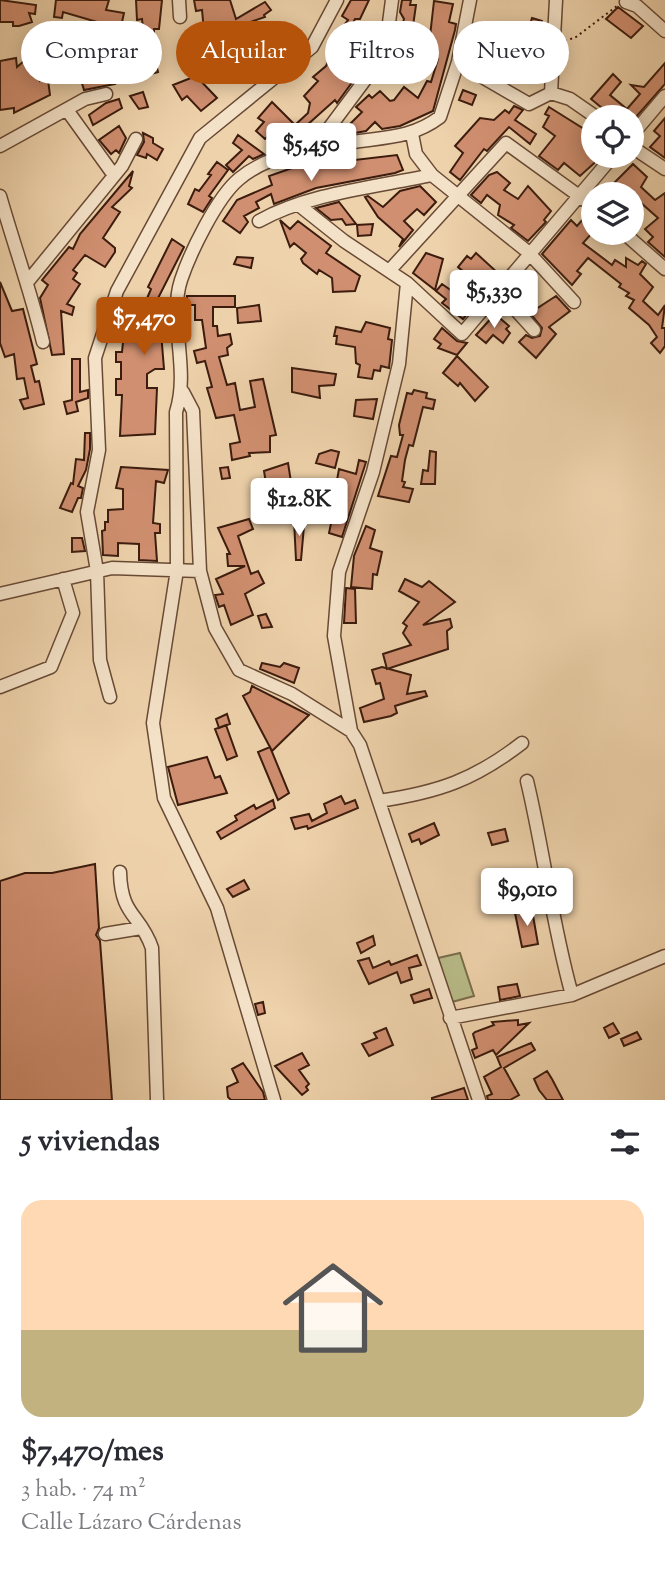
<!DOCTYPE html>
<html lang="es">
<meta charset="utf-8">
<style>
body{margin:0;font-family:"Sorts Mill Goudy",serif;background:#f7f7f7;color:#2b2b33;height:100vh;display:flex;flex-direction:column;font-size:26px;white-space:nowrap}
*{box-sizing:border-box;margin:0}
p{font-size:23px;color:#7c7c81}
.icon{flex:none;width:38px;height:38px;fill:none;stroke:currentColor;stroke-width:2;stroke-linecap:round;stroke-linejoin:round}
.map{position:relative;height:1100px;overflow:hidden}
.sheet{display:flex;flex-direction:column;background:#fff;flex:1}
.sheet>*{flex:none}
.guide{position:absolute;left:21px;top:21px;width:623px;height:63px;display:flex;gap:14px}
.buttons{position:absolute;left:581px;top:105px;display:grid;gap:14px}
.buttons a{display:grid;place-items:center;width:63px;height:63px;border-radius:50%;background:#fff;box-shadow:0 4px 18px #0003;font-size:35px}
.price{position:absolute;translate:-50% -60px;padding:0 16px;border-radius:7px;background:#fff;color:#222;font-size:23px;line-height:46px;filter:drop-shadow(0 2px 4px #0008)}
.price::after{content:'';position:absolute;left:50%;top:42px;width:21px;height:16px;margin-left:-10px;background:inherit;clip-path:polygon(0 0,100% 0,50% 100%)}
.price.active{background:#b45309;color:#fff}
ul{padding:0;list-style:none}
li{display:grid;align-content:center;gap:14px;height:371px;padding:0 21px}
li+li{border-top:2px solid #e1e1e2}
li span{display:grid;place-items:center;height:217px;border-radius:21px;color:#555}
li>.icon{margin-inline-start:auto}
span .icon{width:126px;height:126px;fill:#fffc;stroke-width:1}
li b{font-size:30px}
h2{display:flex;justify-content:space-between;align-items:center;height:84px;padding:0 21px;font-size:30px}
.tag{padding:0 24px;border-radius:32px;background:#fff;box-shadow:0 4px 18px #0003;font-size:24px;line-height:63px}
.tag.active{background:#b45309;color:#fff}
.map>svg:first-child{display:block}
.green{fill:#b8bc89;stroke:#7a6c4c;stroke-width:2}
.building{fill:#d08f70;stroke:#3c1c0e;stroke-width:2}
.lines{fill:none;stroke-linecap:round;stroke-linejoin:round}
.minor-casing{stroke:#684a35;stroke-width:15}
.path{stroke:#3c1c0e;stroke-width:2;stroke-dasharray:2 3.5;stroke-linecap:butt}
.minor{stroke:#f4e2c8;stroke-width:12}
</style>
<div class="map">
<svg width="665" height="1100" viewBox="0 0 665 1100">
<rect width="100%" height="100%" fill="#eed2ab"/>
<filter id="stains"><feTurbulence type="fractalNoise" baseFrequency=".00286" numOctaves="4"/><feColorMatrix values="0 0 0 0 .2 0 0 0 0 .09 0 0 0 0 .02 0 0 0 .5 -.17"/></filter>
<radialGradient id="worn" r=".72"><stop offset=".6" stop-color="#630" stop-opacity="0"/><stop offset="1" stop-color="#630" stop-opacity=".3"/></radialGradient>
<path class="green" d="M460,953l14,43 -22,6 -14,-44z"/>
<path class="building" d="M0,0l36,5 -1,9 -6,-1 3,9 -13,4h-6v-4h-13z
M56,0h53l-3,10 18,3 -2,9h-25l-34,-10 -1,6 -8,-1z
M136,0h26l-3,29h-5v9h-10l-2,-19 -5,1z
M194,0h36l6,19 29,-17 6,8 -7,5 1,2 -26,9 2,10 -8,2 15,23 -13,8 -9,-13 -4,-16 -17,2 -3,-32 -6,1z
M351,0h18l-9,19h-5l-9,17 26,19 -35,48 -2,-3 -48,43 -12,-13 -10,9 -9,-8 8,-9 -6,-4 14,-16 23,23 13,-12 2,-10 -6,-7 14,-15 -5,-4 13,-11 11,-22 -5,-4 16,-20 -6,-4z
M402,0h9l-1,5h6l-4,28 18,3 4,-35 19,3 -4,18 7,2 -1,6 -22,81 -33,15 -18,3 -7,-7 -9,9 -11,2 -7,-7 14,-14 -6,-5 13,-12 3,3 8,-7 10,10 4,-1 10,-13 14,11 9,-17 4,1 7,-23 -18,-4 -17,26 -13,-7 3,-3 -4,-5 10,-18h-3l8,-29 -4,-7z
M618,7l25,19 -12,12 -25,-19z
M532,18l10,3 -3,13 -11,-3z
M473,28l26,4 22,13 -10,30 -27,-7 1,-12 4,1 7,-15 -24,-5z
M545,44l-1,25 -2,3 -13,-7z
M31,55l9,8v18l8,-1 2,15 -36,18v-5l-14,2v-49l16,-3 1,9z
M665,63v21l-29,33h-23l-22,-18 22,-25 8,8 -11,13 17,14 13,-15 -9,-9 13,2z
M156,64l2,8 -31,9 -2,-13z
M91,66l3,9 17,-5 4,14 -31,6 -6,-20z
M196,76l21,22 -16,13 -14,-15 -5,4 -9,-15z
M463,90l13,5 -4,10 -13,-5z
M143,92l5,15 -9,2 -9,-13z
M119,99l3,9 -29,17 -4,-10 17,-12z
M514,106l9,4 -8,10 21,14 -6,10 -21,-17 -22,24 -3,-2 -24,31 -10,-8 13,-19 -8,-7 25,-28 14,2 11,-10 4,3z
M549,107l35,22 5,7 -4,5 8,8v7h9l-22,20 -16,-13 -6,7 -19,-14 16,-20 -12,-9 6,-11 -4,-2z
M665,118v40l-15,-11 10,-11 -6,-5z
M119,126l7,12 -7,15 -3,-3 -5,4 -12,-14z
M143,133l10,5v5l10,6 -6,11 -10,-6 -1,4 -9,-3 7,-13z
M238,135l26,19 -11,5 -4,-3 -16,16 -7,-7 16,-15 -9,-7z
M397,155l6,15 -8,3 -79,15 -42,16 -3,-10 -15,8 3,6 -15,8 4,6 -8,11 -17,-12 14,-21 35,-15 -3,-9 26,-9z
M217,162l11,8 -19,26 3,2 -9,14 -15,-8 7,-15 4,2 12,-16 -3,-1z
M633,164l14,13 -6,10 14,13 10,-7v64l-17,-15 5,-5 -8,-8 13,-11 -17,-15 -2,1 -7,-10h-19l6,-6 -5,-5z
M133,171l-4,15 3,2 -20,19 8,5 -17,26 12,10v4l-10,15 -20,-12 -12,15 4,3 -4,6 7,5 -13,20 7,3 -2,8 -11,-4 3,43 -12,1 -12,-57 8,-13 -6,-5 27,-33 4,2 7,-15z
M497,172l13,11 -6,7 14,9 10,-13 23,25 -7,9 2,2 -18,19 -17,-13 3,-3 -16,-10 2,-10 -13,-10 -6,8 -10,-8 18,-20z
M420,186l16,16 -12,13 -7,-6 -13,12 9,9 -14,17 4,-8 -25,-22 -13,-20 3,-1 15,11 17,-16z
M339,202l7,9 10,13 -10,1 -4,-6 -11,1 -15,-12z
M583,219l10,13 -10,11 29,22 3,-5 11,7v-9l12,7 4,-4 4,3 -6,10 13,13 -10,14 15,14 7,-10 -3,23h3v18l-5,7 -9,-10 6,-6 -8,-12 -20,-17 5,-8 -8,-4 3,-3 -10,-6 2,-3 -33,-26 -11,13 4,3 -9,11 -30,-31 29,-34 6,6z
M280,220l10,9 8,-8 33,25 -5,7 34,23 -5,15 -22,1 -1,-14 -13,-8 -2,4 -14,-11 -2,-4 5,-6 -12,-10 -4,4z
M373,224l-2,11 -13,1 -1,-11z
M172,239l12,8 -34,67 2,4 13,2v12h-4l3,37h-9l-8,5v14h10l-2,46 -35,2 2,-41h-6v-16h5v-17h-5v-10h6l2,-20h12l1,-10 14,-33 -3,-2z
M426,253l17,6 -8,31 -22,-17z
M476,253l23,21 -36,45 -21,-16 4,-4 -10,-8 6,-7 10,7 4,-5 9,8 11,-12 -18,-15 9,-11 4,3z
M237,257l16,1 -2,10 -17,-4z
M0,282l12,29 11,-2 14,55 -6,2 4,16 4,-1 5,23 -20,5 -4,-9 8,-2 -4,-20 -7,1 -3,-25 -9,3 -5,-14z
M187,296h48v11h-22v19h4l1,10 12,-2 2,10 -5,4 1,7 -9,2 8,28 8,-2 5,27 15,-3 -5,-26 13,-2 13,56 -6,1v16l-21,1 1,3 -18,4 -2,-16 10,-2 -6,-27 -18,3 -9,-30 5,-1 -7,-26 -8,2 -3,-12 12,-3 -4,-28h-7v-15h-9z
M556,296l14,15 -21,16 7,7 -20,24 -17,-16 7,-7 6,3 8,-2 2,-8 -12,-15z
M259,305l2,16 -23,2 -1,-15z
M495,314l14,12 -3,3 4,4 -7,10 -10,-8 -7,8 -10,-8z
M366,322l24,6 -2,11 4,1 -3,28 -8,-2 -1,5 -6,-1 -2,9 -14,-2 2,-12 -4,-2 -1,-16 -19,-3 1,-8h-3l2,-9 25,5z
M442,328l15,13 10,2 -10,12 -19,-7 3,-4 -7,-5z
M457,356l31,31 -13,14 -15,-18 -2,3 -15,-13z
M72,359h8v33l8,-2v8l-12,4 2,9 -11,3 -3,-12 8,-2z
M292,368l44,6 -2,11 -15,1 1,12 -28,-6z
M414,390l13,3 -1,5 9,2 -2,9 -10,-2 -10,39 -4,-1 -4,15 -3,21 3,1 -2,5 10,2 -4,13 -31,-6 13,-40 6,1 6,-22h-3l-1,-10 8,-32 5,1z
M377,399l-4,20 -19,-3 2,-16z
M85,433h5v16l-4,21 -8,16 5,2 -2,10h-3l-6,14 -12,-4 11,-25 2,1 3,-25 8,1z
M331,450l8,2 -4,16 -19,-5 3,-9z
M430,451l6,1 -1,32h-14l2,-14 5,1z
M359,460l7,2 -24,75 -13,-4 3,-14 -3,-1 11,-37 -3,-1 2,-11 17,5z
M288,463l4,25 -23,14 -5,-31z
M121,467l47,3 -4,13 -8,-2 -3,42 7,1v9h-5l2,28 -18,-1v-16l-21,-1v13l-15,-1 -1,-24 3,-1v-8h3v-12l15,-1v-20l-7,-1z
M228,467l2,11 -8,1 -2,-11z
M249,519l4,10 -15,7 13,38 7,-3 6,12 -19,11 8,21 -22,10 -7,-20 -5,2 -4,-12 8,-1 -7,-15 29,-13h-17l-1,-12h3l-12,-26z
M294,520l10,2v4l-3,34h-5z
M366,526l9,4 -5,18 12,4 -5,23 -4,-1 -1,15 -21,-2 3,-31z
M72,538h10l3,13 -13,1z
M405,579l17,8 7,-6 26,21 -32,23 27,-6 2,8 -5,4 1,18 -61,20 -4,-15 28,-9 -8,-12 4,-7 -4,-3 16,-21 -20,-11z
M346,588l9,1 1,34h-12z
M266,614l6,13 -10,1 -4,-12z
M262,663l18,4 4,-4 15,5 -5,15 -34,-14z
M382,667l29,8 -4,19 18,-3 2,5 -32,10 2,7 -6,3 -27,6 -4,-14 24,-9 -4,-16 -4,1 -4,-14z
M252,686l57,29 -37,36 -29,-55 7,-4z
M227,714l3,10 -11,4 -3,-9z
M226,725l11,31 -10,4 -12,-31z
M270,747l19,46 -11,7 -20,-48z
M207,757l8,21 5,-2 7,17 -49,12 -10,-38z
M341,796l4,8 10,-4 3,8 -50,21 -1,-3 -12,3 -4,-11 18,-4 3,7 15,-8 -3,-9z
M273,800l2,8 -54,31 -4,-7 20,-12 -2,-4 19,-11 2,4z
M434,823l5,12 -18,9 -2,-5 -7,3 -3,-8z
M505,829l3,12 -16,4 -4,-12z
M95,864l4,64 -3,7 4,6 12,159h-112v-219l25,-8h27z
M244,880l5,9 -16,8 -6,-8z
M532,910l6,34 -16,3 -7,-34z
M373,936l2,9 -14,8 -4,-10z
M417,955l4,10 -12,3 3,11 -11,4 -4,-11 -28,12 -11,-23 11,-3 4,10 16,-7 2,4z
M517,984l3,12 -20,4 -2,-13z
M429,989l3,9 -18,5 -3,-8z
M263,1002l2,11 -7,2 -3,-11z
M518,1020v5l11,-2 -33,32 -3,-5 -18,8 -3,-8 5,-2 -4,-14 2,-2 19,-7 -2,-3z
M613,1023l6,10 -10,5 -5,-10z
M386,1028l7,17 -24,11 -7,-12 15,-6 -3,-5z
M637,1032l4,7 -17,7 -3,-7z
M531,1043l4,7 -31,18 15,27 -9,5h-22l-1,-4 5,-2 -8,-17 17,-10 -4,-10z
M302,1053l7,12 -10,5 10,14 -3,3 2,3 -6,5 -27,-29z
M243,1063l20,29 2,8h-34l-3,-3 -1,-10 11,-5 -6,-13z
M547,1071l5,8 11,21h-16l-8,-10 -5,-11z
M464,1088l4,12h-36v-2z"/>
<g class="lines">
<g class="minor-casing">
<path id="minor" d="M179,0l1,17
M626,2l11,4 28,25
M479,75l50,29 22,-11
M551,93l5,-93
M551,93l19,6 26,18
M67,110l46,64
M412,134l4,20 16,21 96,77 46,50
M632,135l33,-39
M0,146l85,-47 21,-5
M315,147l70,-94 7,-53
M632,147l33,22
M0,196c14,49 31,96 43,146
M300,206l44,35 63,42 55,51 151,-178
M259,221c50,-28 117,-34 173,-46
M624,233l41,36
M389,271l117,-128 87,63
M29,280l93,-114 14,-27
M497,289l37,41
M183,392l10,19 7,160
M0,594l112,-26 88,3 15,57 24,42 53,24 59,37 9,14 119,355
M0,687l51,-20 22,-54 -10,-34
M110,697l-10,-37 -3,-89 -10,-59 12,-62 -4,-92 22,-67 83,-153 112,-91 25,-47
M351,731l-17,-95 5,-64 34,-100 26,-108 8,-81
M527,781c17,71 25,143 45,214
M379,801c60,-9 95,-21 143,-58
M120,872c1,45 20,41 32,76l5,152
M105,934l36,-6
M450,1018l122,-23 93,-39
M274,1100l-57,-192 -53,-110 -11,-75 24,-153 -1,-158c14,-43 -8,-92 5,-132 9,-27 36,-83 58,-101 32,-27 81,-32 121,-38 30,-4 55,-5 80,-24l18,-55 12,-62"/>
</g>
<path class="path" d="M565,41l11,-4 41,-31"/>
<use href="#minor" class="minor"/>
</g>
<rect width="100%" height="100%" filter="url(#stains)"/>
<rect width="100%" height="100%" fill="url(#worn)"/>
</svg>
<div class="buttons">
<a><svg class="icon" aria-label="locate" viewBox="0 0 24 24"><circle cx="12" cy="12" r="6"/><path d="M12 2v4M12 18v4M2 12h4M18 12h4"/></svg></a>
<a><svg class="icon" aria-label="layers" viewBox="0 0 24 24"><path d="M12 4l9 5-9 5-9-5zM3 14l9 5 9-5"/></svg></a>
</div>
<b class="price" style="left:311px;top:183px">$5,450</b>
<b class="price" style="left:494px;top:330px">$5,330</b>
<b class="price active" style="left:144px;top:357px">$7,470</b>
<b class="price" style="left:299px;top:538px">$12.8K</b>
<b class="price" style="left:527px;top:928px">$9,010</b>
<div class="guide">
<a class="tag">Comprar</a>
<a class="tag active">Alquilar</a>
<a class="tag">Filtros</a>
<a class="tag">Nuevo</a>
</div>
</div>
<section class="sheet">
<h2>5 viviendas<svg class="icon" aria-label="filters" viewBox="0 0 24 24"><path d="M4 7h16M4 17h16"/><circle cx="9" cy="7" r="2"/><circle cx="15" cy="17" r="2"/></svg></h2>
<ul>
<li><span style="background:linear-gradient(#ffd9b3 60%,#c2b280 0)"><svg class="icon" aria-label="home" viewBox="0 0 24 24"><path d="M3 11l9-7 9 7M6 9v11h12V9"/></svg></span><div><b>$7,470/mes</b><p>3 hab. · 74 m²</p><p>Calle Lázaro Cárdenas</p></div></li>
</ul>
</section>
